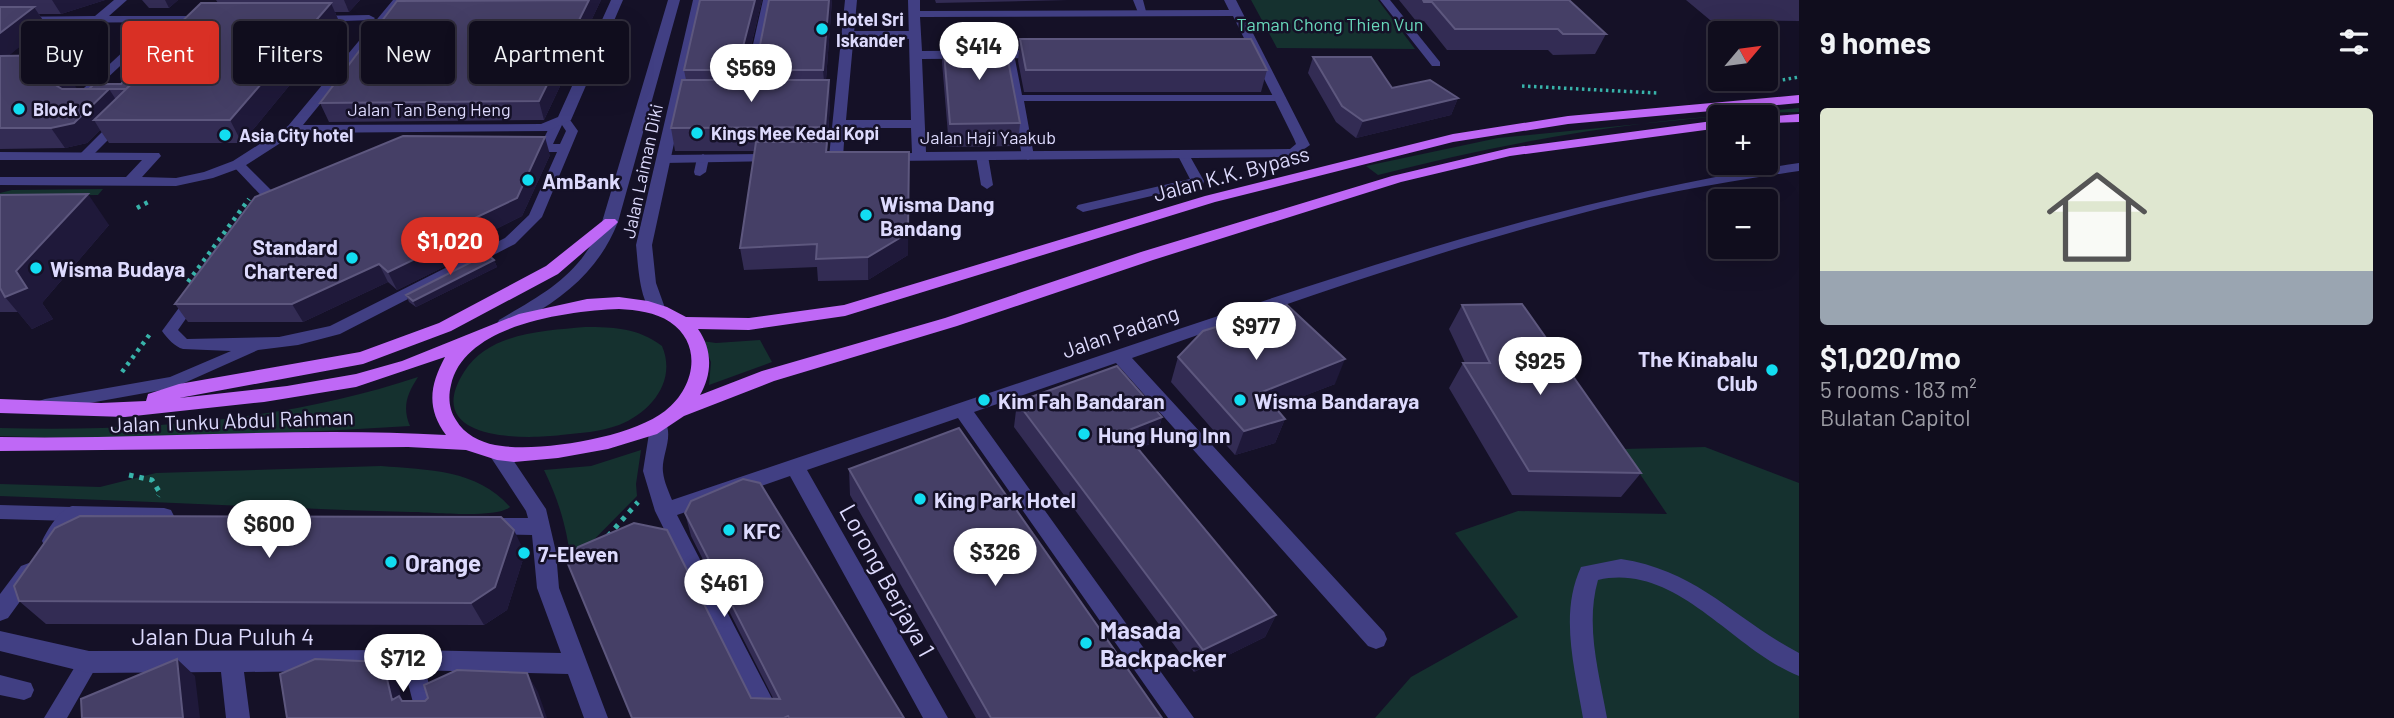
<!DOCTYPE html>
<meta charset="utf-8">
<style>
body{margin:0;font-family:Barlow,sans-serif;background:#1e1b2a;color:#f1f3f6;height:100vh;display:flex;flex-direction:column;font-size:26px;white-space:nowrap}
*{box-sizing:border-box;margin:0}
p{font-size:23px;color:#9c9ca4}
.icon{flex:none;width:38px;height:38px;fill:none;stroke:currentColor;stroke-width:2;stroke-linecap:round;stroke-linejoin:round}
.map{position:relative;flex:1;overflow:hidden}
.side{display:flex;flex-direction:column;background:#100d1d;width:595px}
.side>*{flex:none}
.hud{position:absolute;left:21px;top:21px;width:665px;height:63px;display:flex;gap:14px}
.needle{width:46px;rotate:61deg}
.buttons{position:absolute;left:1708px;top:21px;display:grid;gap:14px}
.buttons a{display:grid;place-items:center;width:70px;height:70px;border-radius:7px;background:#100d1d;box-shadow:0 7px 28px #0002,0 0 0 2px #302d3b;font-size:35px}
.price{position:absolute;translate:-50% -60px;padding:0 16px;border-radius:24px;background:#fff;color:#222;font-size:23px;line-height:46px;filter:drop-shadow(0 2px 4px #0008)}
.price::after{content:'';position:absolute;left:50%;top:42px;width:21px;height:16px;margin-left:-10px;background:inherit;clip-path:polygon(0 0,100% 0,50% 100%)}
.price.active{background:#d93025;color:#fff}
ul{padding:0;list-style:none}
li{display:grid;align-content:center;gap:14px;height:371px;padding:0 21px}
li+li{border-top:2px solid #302d3b}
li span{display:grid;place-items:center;height:217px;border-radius:7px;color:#555}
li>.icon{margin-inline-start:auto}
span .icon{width:126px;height:126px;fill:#fffc;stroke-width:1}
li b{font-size:30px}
h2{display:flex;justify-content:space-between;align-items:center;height:84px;padding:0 21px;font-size:30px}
.tag{padding:0 24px;border-radius:7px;background:#100d1d;box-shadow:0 7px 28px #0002,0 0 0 2px #302d3b;font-size:24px;line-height:63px}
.tag.active{background:#d93025;color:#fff}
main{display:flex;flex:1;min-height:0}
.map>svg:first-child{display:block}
.green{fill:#15312f}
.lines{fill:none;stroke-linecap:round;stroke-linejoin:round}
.path-far2{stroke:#38b3aa;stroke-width:3.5;stroke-dasharray:2.5 3.5;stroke-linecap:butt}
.path-far1{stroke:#38b3aa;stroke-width:4.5;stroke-dasharray:3.5 5;stroke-linecap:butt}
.path{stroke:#38b3aa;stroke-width:5;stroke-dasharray:4.5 6;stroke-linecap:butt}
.service{fill:#413f83;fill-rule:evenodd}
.pedestrian{fill:#413f83;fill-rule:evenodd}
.minor{fill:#413f83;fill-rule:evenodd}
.tertiary{fill:#413f83;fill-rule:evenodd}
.primary{fill:#bf68f6;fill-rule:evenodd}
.wall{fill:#332c54}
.shaded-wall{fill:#1f193a}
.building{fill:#453f66;stroke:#5d577e;stroke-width:2}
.poi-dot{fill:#12ddf1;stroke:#151127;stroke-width:2.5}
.labels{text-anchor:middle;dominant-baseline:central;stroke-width:5;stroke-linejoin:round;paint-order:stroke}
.far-poi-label{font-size:18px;font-weight:bold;fill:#dddafd;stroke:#151127;text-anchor:start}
.far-park-label{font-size:18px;fill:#69d9bc;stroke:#151127}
.far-street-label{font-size:18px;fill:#dddafd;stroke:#151127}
.street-label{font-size:21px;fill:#dddafd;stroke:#151127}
.poi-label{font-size:21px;font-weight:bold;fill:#dddafd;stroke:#151127;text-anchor:start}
.near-poi-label{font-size:24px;font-weight:bold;fill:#dddafd;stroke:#151127;text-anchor:start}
.near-street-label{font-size:24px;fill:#dddafd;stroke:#151127}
</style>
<main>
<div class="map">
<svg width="1799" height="718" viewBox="0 0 1799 718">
<rect width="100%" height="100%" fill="#151127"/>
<path class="green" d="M1251,0h127l37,49 -138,-1z
M1799,108v4c-142,3 -284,28 -421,63l-12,-9 132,-28z
M103,189l-5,6 -98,1v-3l12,-3z
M585,327c29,0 53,1 77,19 15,35 -11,66 -43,79 -19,7 -39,8 -58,10 -40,5 -140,5 -97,-63 25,-40 80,-41 121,-45z
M760,340l12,22 -63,23 2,-23 -9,-21 14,2z
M418,377c-11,17 -16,30 -8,49 -137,8 -273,15 -410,10v-8c137,4 287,-7 418,-51z
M1705,447l94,36v235h-424l36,-41 107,-60 -63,-84 63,-22 149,3 -44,-65z
M641,450l-5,34 1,12 -66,67c-4,-35 -12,-62 -27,-93l47,-4z
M381,466c47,4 96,3 129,41 -14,12 -79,5 -100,5 -136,-4 -273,-11 -410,-16v-12l100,3 56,-14z"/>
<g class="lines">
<path class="path-far2" d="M20,58l28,-23
M1765,83l34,-6
M1522,86l135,7"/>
<path class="path-far1" d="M137,208l15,-8
M188,282l61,-83
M122,372l28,-38"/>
<path class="path" d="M129,475l23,5 8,13 -2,3
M608,536l30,-34"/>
<path class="service" d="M763,0h10l-20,98 -6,3 -6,-3z
M1133,0h10l4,15h-8z
M1380,0h10l50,62v4h-8z
M141,44l35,1 8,18 -42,41h-71v-4l56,-52zM142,50h26l4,12 -37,36h-49l49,-46z
M1009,51l5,3 8,41h258l6,3 -6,3h-256l10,55 -6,4 -6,-4 -18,-102z
M564,116l4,1 10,14 -36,86 -27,27 -175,90 -42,11 -40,5 -85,38 -128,23 -6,-2 -2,-4 2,-4 6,-2 125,-22 61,-26 -48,-2c-8,-2 -16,-11 -21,-18l27,-37h10l2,3 -23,33 9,9 92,-2 51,-11 175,-88 24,-23 28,-63h-30l-6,-4 6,-4h14l11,-22h8v-5zM562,125l4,6 -6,13h-7z
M118,119l4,1v6l-33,33h-8v-6l33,-33z
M1183,150l4,1 17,30 -1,3 -120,28 -7,-4 2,-3 112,-26 -13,-25z
M982,152l6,4 5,29 -6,4 -6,-4 -5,-29z
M703,154l6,4 -3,14 -6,4 -5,-1 -1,-3 3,-14z
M238,160l4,1 38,38v6h-10l-36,-38 -2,-3z
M0,505l72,2 6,2 3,5 -3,5 -6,2 -72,-2z
M412,651l7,2 3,7 17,58h-22l-15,-58 3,-7z
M89,653l7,2 3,7 -32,56h-23l38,-63z
M0,675l31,8 3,7 -3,7 -7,3 -24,-5z"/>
<path class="pedestrian" d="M114,0h13l-18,16h97l6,3 -6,3 -206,1v-6l95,-1z
M369,15l6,3 -2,2 -58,2 -6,-3 6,-3z
M847,31h68l6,4 -6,4 -72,-1v-6z"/>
<path class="minor" d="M393,0h12l-102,125 238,-1 17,-7 53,-117h12l-52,120 -23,11 -252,2 -53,34 -30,11 -37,8 -176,-1v-8h126l16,-17h-142v-8l159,1 2,3 -19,21 34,1 28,-6 29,-11 55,-35z
M845,0h12l-11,120h65l-3,-120h12v11l309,-1 -5,-10h12l74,145 -17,12 -405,4 -7,-4 2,-3 29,-1 -1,-25h-66l-2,29 -7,4 -5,-1 -2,-3zM1233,16l61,123 2,5 -6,5 -364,3 -4,-93 121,-1 6,-4 -6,-4 -121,1 -2,-34z
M776,154l5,1v6l-117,2 -7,-4 7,-4z
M1799,163v8c-75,11 -150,24 -224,44 -150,39 -296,92 -443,143l252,274 3,7 -3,7 -8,3 -8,-3 -252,-283 -142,49 220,306h-26l-210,-300 -151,52 141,248h-25l-133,-242 -113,39 105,203h-24l-103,-207 -12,-40 8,-50h14c9,17 -4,34 -2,51 1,10 6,20 9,28 170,-57 340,-115 510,-172 207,-69 400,-133 617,-165z
M498,446l7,2 41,61 10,43 3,36 49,130h-24l-16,-44 -156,-4 -168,2 6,46h-24l-5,-46 -132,1 -89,-22v-20l89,20 323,-1 149,3 -24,-65 -5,-53 -46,-1 -7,-2 -3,-6 3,-6 7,-2h42l-2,-7 -38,-58 3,-5z
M72,506l92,2 7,2 3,6 -3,6 -7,2 -87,-2c-8,12 -16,31 -32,25l-3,-6c6,-12 17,-31 30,-35z
M1621,559c78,12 113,60 178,94v23c-67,-26 -122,-114 -201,-96 -13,46 1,92 9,138h-24c-8,-49 -24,-104 -2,-151z
M29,563l8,3 3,6 -3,6 -29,40 -8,3v-27l21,-28z"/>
<path class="tertiary" d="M668,0h12l-62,222c-18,45 -48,71 -89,95 -10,6 -19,14 -30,11l-2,-4 2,-4c46,-27 83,-46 103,-98z
M693,0h12l-53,245 4,38 9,25 -8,6c-18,-5 -19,-53 -21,-69z"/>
<path class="primary" d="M1799,95v8l-231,21 -115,18 -238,60 -370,114 -96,14 -51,-1c15,21 14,45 2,66l62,-24 183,-53 196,-66 251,-76 118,-28 210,-28v8l-210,28 -109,26 -248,78 -196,66 -183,55 -90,35 -27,18 -49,15 -50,9 -44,4 -17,-2 -31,-10 -58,-3 -408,4v-14c149,3 297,-11 446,-2 -20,-27 -16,-50 -1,-78l-89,30 -92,15 -139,15 -125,-4v-14l101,4 45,-2 2,-7 31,-10 181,-32 79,-29 107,-57 59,-47h10l3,3 -3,3 -57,49 -107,57 -88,33 -184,34 108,-12 69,-12 46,-13 117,-47 68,-15 32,-2 29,4 19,6 19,10 63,1 95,-13 361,-109 248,-62 115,-18zM619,309c18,1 36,3 51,13 34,23 24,67 -5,89 -35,27 -127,42 -170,34 -15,-3 -31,-11 -39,-25 -7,-10 -8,-23 -5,-35 13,-61 117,-74 168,-76z
M1799,114v8l-33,1v-6h-5z"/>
</g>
<path class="wall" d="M0,0h105l-44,14h-22l7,11 -37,30h56l13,19 -7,6 5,9h13l32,-5 27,-16 70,-65 -2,-3h144l-11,12h-14l5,12 -98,119h-133l-9,-13 -13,13 -22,5 -65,1z
M142,0h36l-9,8h-20z
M406,0h195l-57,120 -215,2 -9,-19z
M700,0h62l-19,80h13l-1,-10 77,-70 -6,80h3l1,23 -3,49 81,103 -40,25 -50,1 -1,-14 -73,3 -4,-22 15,-97h-80l-4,-23 15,-48 -2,-10z
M935,0h133l-132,3z
M1399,0h170l37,34 -11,20 -42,1 -5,-5h-101l-23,-29h-8z
M1686,0h113v21l-89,-1z
M1020,39l247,31 -6,22h-237l-6,-31z
M943,40l77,83 -2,23 -69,1 -7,-85z
M1313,57l79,31 66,10 -7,17 -95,23 -20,-16 -28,-49z
M550,155l-28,61 -50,25 4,10 -79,39 -9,-8 -85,40h-115l-13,-18z
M0,195l109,30 -67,78 11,16 -21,10 -14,-17h-18z
M494,260l3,7 -81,40 -7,-5 -3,-7z
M1462,305l179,168 -20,24 -109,-2 -63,-107 14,-25h2l-16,-34z
M1178,357l157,27 -60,23 10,12 -10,24 -40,12 -64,-73z
M1017,402l145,15 -7,25 -17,7 138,166 -11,22 -71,35 -180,-245z
M849,469l313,249h-186l-126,-223z
M685,513l219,205h-272l119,-20h22l-82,-162z
M525,553l-18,57 -23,15 -438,-1 -27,-23z"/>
<path class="shaded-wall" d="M52,0h53l-44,14z
M165,0h13l-9,8z
M344,0h16l-11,12z
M589,0h12l-57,120 -5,-19z
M755,0h7l-22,92 -3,-22z
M829,0h3l-7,92 -2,-22z
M331,3l9,21 -98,119 -12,-23z
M34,7l12,18 -46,38v-30z
M65,55l13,19 -7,6 7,10 -11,10 -13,-16 -8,-13z
M829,80l1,23 -3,44v27l-2,-47z
M109,89l13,20 -28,11 6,10 -13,13 -22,5 -14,-20z
M1458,98l-7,17 -95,23 7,-17z
M545,137l5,18 -28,61 -50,25 4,10 -79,39 -9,-18 72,-47z
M909,152l-1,103 -40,25v-23z
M88,194l21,31 -67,78 11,16 -21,10 -27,-32 11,-26z
M494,260l3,7 -81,40 -3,-6z
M379,264l9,18 -85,40 -11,-18z
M1345,359l-10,25 -83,32 10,-24z
M1162,417l-7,25 -37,14 6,-24z
M1285,419l-10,24 -40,12 9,-24z
M514,530l11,23 -18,57 -23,15 -13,-22z
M1276,615l-11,22 -71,35 9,-22z
M177,659l18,17 5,42h-17z
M383,662l15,20 4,19 -10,-1z
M527,673l11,19 9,26h-4z"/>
<path class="building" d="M589,0l-50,101 -219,2 77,-102z
M700,0h55l-18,70h-53z
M769,0h60l-6,70h-68z
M1423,0h146l37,34h-43l-5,-5h-103l-23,-27h-8z
M201,3h130l-101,117h-136l80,-77 -3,-11z
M0,7h34l-34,26z
M1004,39l16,84 -70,1 -7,-84z
M1020,39h231l16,31h-241z
M65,55l-19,16h19l-11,9v4l8,5h47l-35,34 -23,5h-51v-72z
M1313,57h58l21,31 38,-8 28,18 -95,23 -21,-15z
M137,68h11l-22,21h-37l5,-5h27z
M682,80h147l-4,47 -154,1z
M403,136l142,1 -28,61 -57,27 9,8 -81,39 -9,-8 -87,40h-117l80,-107z
M756,142h71l-1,10h83l-1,81 -40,24 -52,2 1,-15 -77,4z
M88,194l-72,77 11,17 -22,9 -5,-9v-93z
M487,254l7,6 -81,41 -7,-6z
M1522,304l119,169 -112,-2 -66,-108h27l-28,-58z
M1287,305l58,54 -83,33 23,27 -41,12 -66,-74 25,-26z
M1117,366l45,51 -38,15 152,183 -73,35 -186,-248z
M959,428l203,290h-171l-142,-249z
M743,479l17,4 144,235h-115l-1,-2 -4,2h-152l-64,-154 10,-17 56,-24 33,7 84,168 29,1 -95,-186 6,-12z
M80,516l421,1 13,13 -19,57 -24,16 -452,-2 -5,-15 41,-58z
M177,659l6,59h-101l-1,-19z
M315,659l68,3 9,38 7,-4 3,5h23l3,-3 -4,-13 33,-15 70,3 16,45h-256l-7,-44z"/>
<g class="poi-dot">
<circle cx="822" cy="29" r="7"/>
<circle cx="19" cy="109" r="7"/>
<circle cx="697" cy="133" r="7"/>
<circle cx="225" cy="135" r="7"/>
<circle cx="528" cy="180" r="7"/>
<circle cx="866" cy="215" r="7"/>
<circle cx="352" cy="258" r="7"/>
<circle cx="36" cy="268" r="7"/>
<circle cx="1772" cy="370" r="7"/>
<circle cx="984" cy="400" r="7"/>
<circle cx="1240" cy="400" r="7"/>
<circle cx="1084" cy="434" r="7"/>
<circle cx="920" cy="499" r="7"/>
<circle cx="729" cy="530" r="7"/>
<circle cx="524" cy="553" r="7"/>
<circle cx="391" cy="562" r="7"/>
<circle cx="1086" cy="643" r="7"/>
</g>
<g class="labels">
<g class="far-poi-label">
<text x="836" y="19">Hotel Sri<tspan x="836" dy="21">Iskander</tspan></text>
<text x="33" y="109">Block C</text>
<text x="711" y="133">Kings Mee Kedai Kopi</text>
<text x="239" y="135">Asia City hotel</text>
</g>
<g class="far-park-label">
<text x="1330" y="24">Taman Chong Thien Vun</text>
</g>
<g class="far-street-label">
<text x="429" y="109">Jalan Tan Beng Heng</text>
<text x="988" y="137">Jalan Haji Yaakub</text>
<text transform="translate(642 171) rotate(-78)">Jalan Laiman Diki</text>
</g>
<g class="street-label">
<text transform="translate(1231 173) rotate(-15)">Jalan K.K. Bypass</text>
<text transform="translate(1120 331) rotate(-19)">Jalan Padang</text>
<text transform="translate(232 420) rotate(-2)">Jalan Tunku Abdul Rahman</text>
</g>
<g class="poi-label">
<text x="542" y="180">AmBank</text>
<text x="880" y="203">Wisma Dang<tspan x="880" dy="24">Bandang</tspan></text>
<text x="338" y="246" text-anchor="end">Standard<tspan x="338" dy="24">Chartered</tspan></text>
<text x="50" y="268">Wisma Budaya</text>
<text x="1758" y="358" text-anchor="end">The Kinabalu<tspan x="1758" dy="24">Club</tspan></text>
<text x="998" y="400">Kim Fah Bandaran</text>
<text x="1254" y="400">Wisma Bandaraya</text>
<text x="1098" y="434">Hung Hung Inn</text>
<text x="934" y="499">King Park Hotel</text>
<text x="743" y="530">KFC</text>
<text x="538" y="553">7-Eleven</text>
</g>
<g class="near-poi-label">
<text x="405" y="562">Orange</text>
<text x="1100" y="629">Masada<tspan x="1100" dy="28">Backpacker</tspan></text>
</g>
<g class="near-street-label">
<text transform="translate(888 580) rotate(61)">Lorong Berjaya 1</text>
<text x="223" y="635">Jalan Dua Puluh 4</text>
</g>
</g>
</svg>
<div class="buttons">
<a><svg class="needle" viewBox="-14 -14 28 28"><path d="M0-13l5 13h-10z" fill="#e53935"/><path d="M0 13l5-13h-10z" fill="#9c9ca4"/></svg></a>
<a>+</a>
<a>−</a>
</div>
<b class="price" style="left:979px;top:82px">$414</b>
<b class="price" style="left:751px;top:104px">$569</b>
<b class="price active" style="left:450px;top:277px">$1,020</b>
<b class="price" style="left:1256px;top:362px">$977</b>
<b class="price" style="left:1540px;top:397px">$925</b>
<b class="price" style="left:269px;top:560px">$600</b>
<b class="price" style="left:995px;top:588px">$326</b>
<b class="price" style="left:724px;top:619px">$461</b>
<b class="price" style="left:403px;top:694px">$712</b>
<div class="hud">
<a class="tag">Buy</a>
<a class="tag active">Rent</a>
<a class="tag">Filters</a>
<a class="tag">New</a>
<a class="tag">Apartment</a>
</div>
</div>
<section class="side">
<h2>9 homes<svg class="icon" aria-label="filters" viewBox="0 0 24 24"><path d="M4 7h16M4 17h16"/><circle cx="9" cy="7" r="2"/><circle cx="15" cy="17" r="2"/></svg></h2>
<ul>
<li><span style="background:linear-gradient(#dfe7d0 75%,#9aa5b1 0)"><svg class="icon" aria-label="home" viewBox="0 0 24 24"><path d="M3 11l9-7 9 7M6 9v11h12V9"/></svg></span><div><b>$1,020/mo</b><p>5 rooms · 183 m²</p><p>Bulatan Capitol</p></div></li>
</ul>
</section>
</main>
